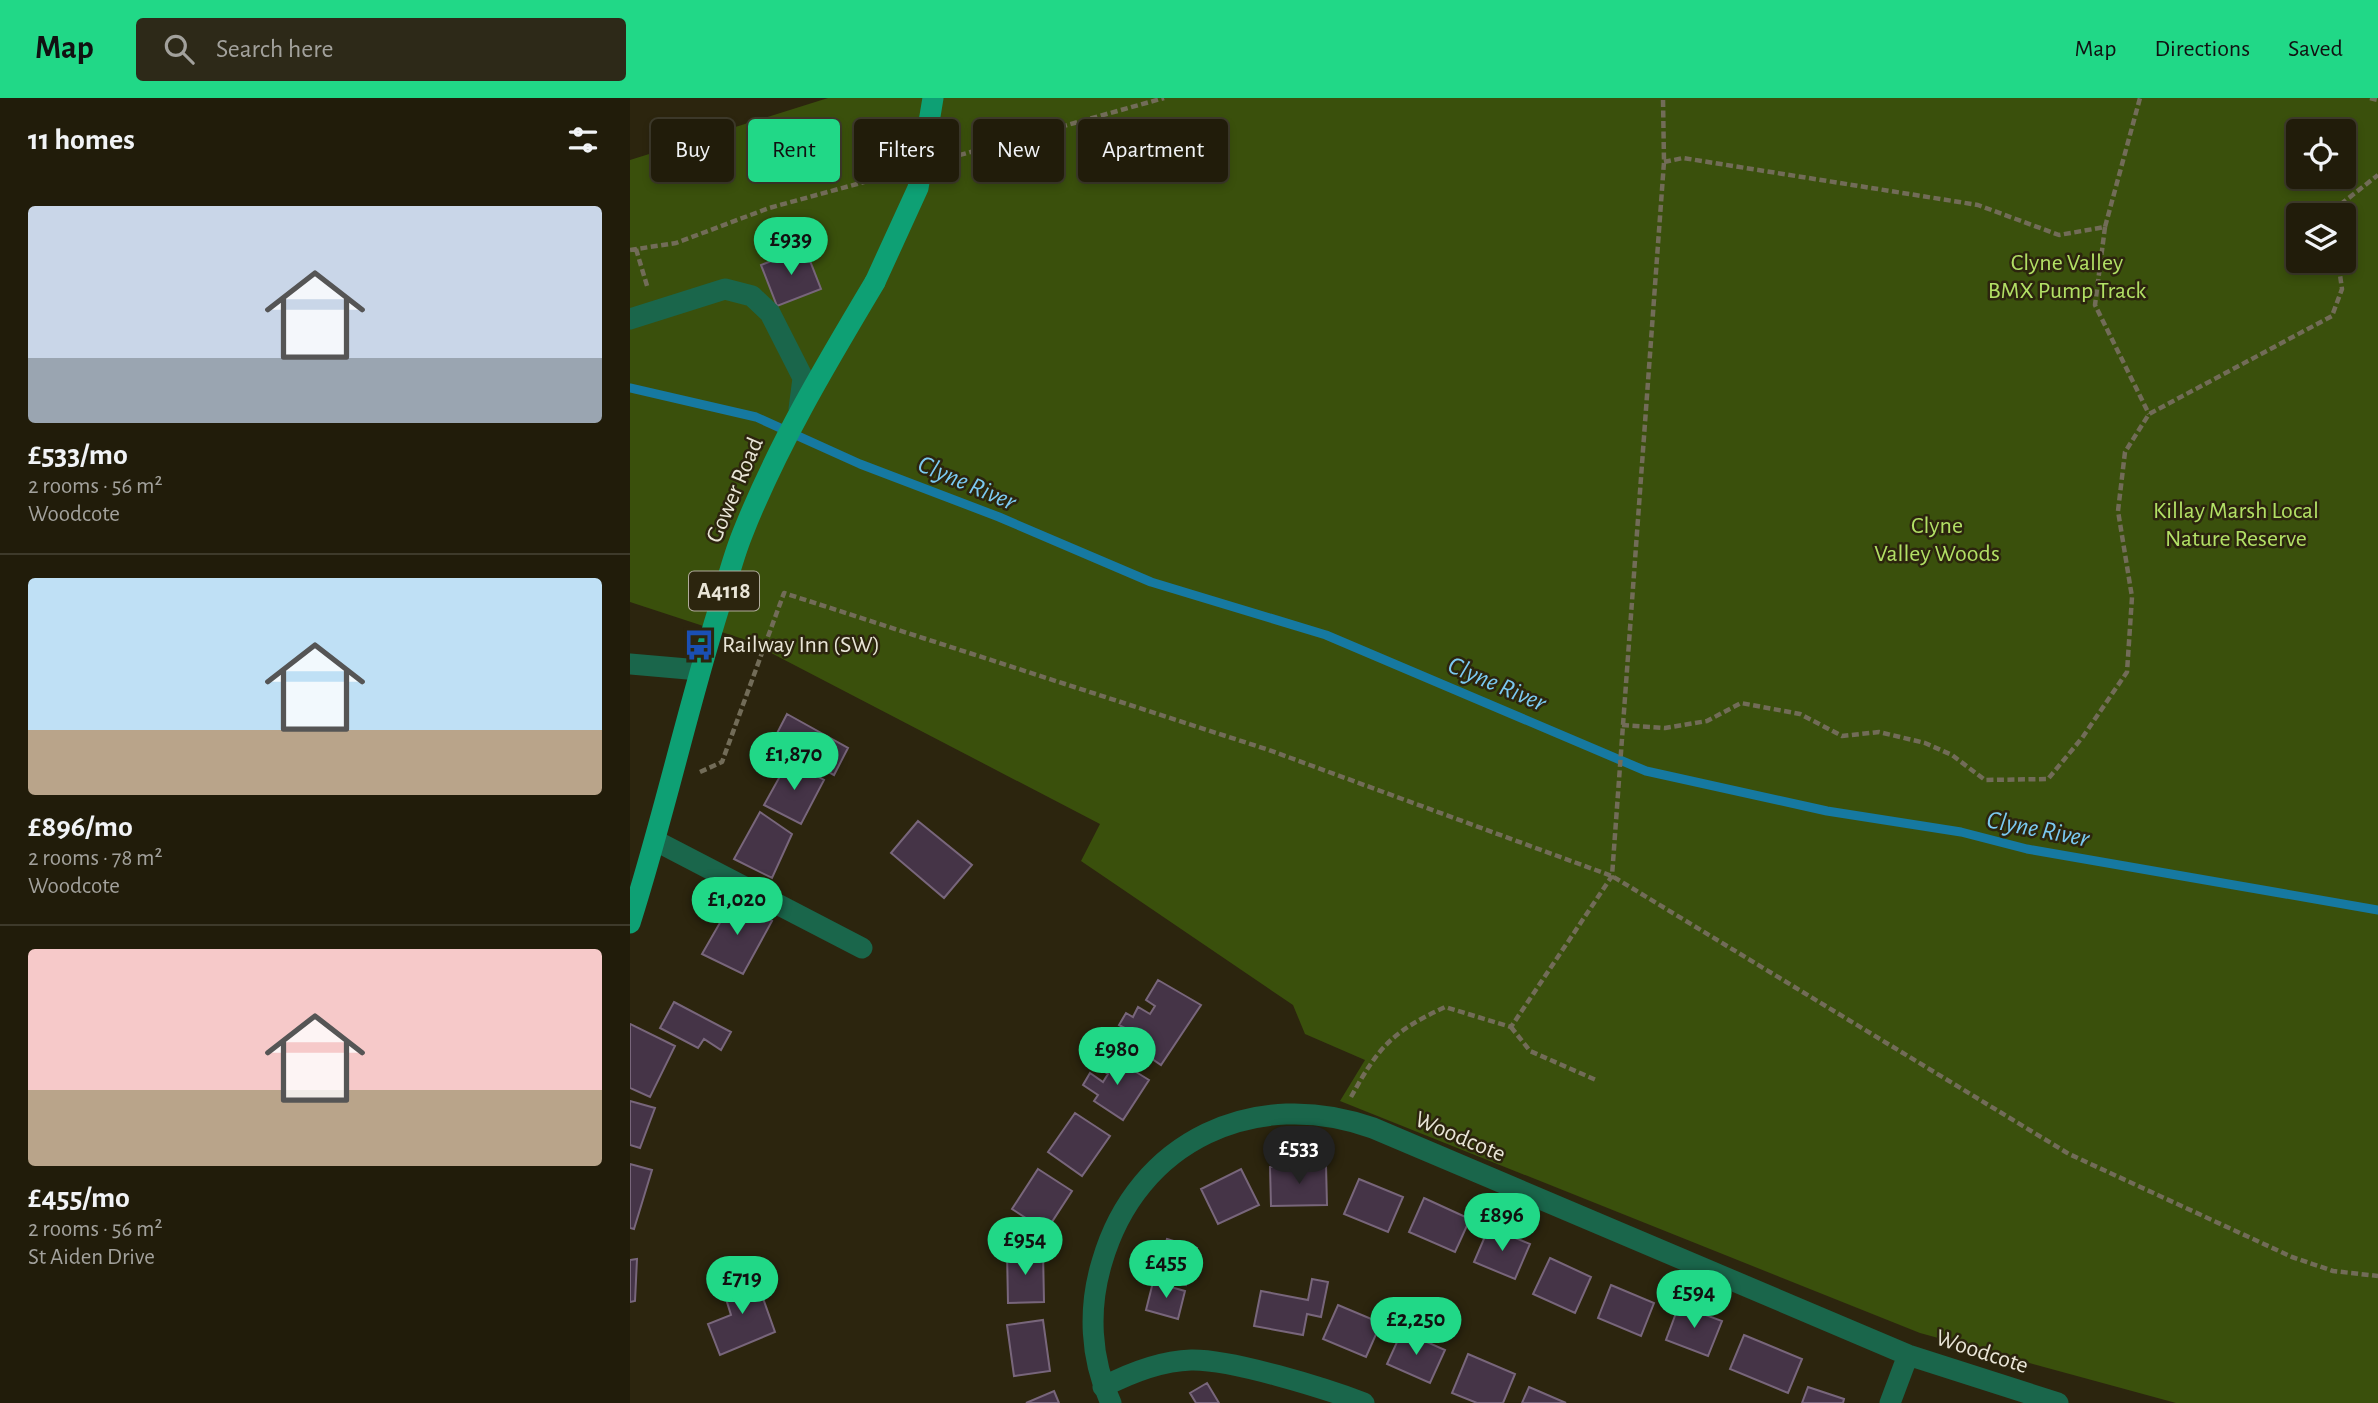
<!DOCTYPE html>
<meta charset="utf-8">
<style>
body{margin:0;font-family:"Alegreya Sans",sans-serif;background:#2d2918;color:#f1f3f6;height:100vh;display:flex;flex-direction:column;font-size:26px;white-space:nowrap}
*{box-sizing:border-box;margin:0}
p{font-size:23px;color:#a2a19c}
.icon{flex:none;width:38px;height:38px;fill:none;stroke:currentColor;stroke-width:2;stroke-linecap:round;stroke-linejoin:round}
.map{position:relative;flex:1;overflow:hidden}
.sheet{display:flex;flex-direction:column;background:#211c0a;width:630px}
.sheet>*{flex:none}
.hud{position:absolute;left:21px;top:21px;width:665px;height:63px;display:flex;gap:14px}
.tools{position:absolute;left:1656px;top:21px;display:grid;gap:14px}
.tools a{display:grid;place-items:center;width:70px;height:70px;border-radius:7px;background:#211c0a;box-shadow:0 4px 10px #0003,0 0 0 2px #3e3a2b;font-size:35px}
.price{position:absolute;translate:-50% -60px;padding:0 16px;border-radius:24px;background:#21d887;color:#111;font-size:23px;line-height:46px;filter:drop-shadow(0 2px 4px #0008)}
.price::after{content:'';position:absolute;left:50%;top:42px;width:21px;height:16px;margin-left:-10px;background:inherit;clip-path:polygon(0 0,100% 0,50% 100%)}
.price.current{background:#222;color:#fff}
ul{padding:0;list-style:none}
li{display:grid;align-content:center;gap:14px;height:371px;padding:0 28px}
li+li{border-top:2px solid #3e3a2b}
li span{display:grid;place-items:center;height:217px;border-radius:7px;color:#555}
li>.icon{margin-inline-start:auto}
span .icon{width:126px;height:126px;fill:#fffc;stroke-width:1}
li b{font-size:30px}
h2{display:flex;justify-content:space-between;align-items:center;height:84px;padding:0 28px;font-size:30px}
.pill{padding:0 24px;border-radius:7px;background:#211c0a;box-shadow:0 4px 10px #0003,0 0 0 2px #3e3a2b;font-size:24px;line-height:63px}
.pill.current{background:#21d887;color:#111}
header{display:flex;align-items:center;gap:42px;box-sizing:border-box;height:98px;padding:0 35px;background:#21d887;color:#111}
header strong{font-size:33px}
nav{display:flex;gap:38px;margin-inline-start:auto;font-size:24px}
.search{width:490px;height:63px;background:#2d2918;display:flex;align-items:center;gap:18px;box-sizing:border-box;padding:0 24px;border-radius:7px;color:#a2a19c;font-size:26px}
main{display:flex;flex:1;min-height:0}
.map>svg:first-child{display:block}
.green{fill:#3a500c;fill-rule:evenodd}
.lines{fill:none;stroke-linecap:round;stroke-linejoin:round}
.stream{stroke:#1679a1;stroke-width:9}
.building{fill:#453447;stroke:#78667b;stroke-width:2}
.path{stroke:#726c58;stroke-width:4.5;stroke-dasharray:7 3.5;stroke-linecap:butt}
.minor{stroke:#1a664b;stroke-width:21}
.major{stroke:#0ea074;stroke-width:21}
.major-bridge{stroke:#0ea074;stroke-width:21}
.labels{text-anchor:middle;dominant-baseline:central;stroke-width:5;stroke-linejoin:round;paint-order:stroke}
.shield{fill:#2c250e;stroke:#b0ab9b;stroke-width:2}
.shield-label{font-size:23px;font-weight:bold;fill:#e9e5d7}
.park-label{font-size:24px;fill:#b2e065;stroke:#2c250e}
.street-label{font-size:24px;fill:#e9e5d7;stroke:#2c250e}
.poi-label{font-size:24px;fill:#e9e5d7;stroke:#2c250e;text-anchor:start}
.water-label{font-size:26px;font-style:italic;fill:#7bc9f1;stroke:#2c250e}
</style>
<header>
<strong>Map</strong>
<div class="search"><svg class="icon" aria-label="search" viewBox="0 0 24 24"><circle cx="10" cy="10" r="6"/><path d="M15 15l6 6"/></svg>Search here</div>
<nav><a>Map</a><a>Directions</a><a>Saved</a></nav>
</header>
<main>
<section class="sheet">
<h2>11 homes<svg class="icon" aria-label="filters" viewBox="0 0 24 24"><path d="M4 7h16M4 17h16"/><circle cx="9" cy="7" r="2"/><circle cx="15" cy="17" r="2"/></svg></h2>
<ul>
<li><span style="background:linear-gradient(#c9d6e8 70%,#9aa5b1 0)"><svg class="icon" aria-label="home" viewBox="0 0 24 24"><path d="M3 11l9-7 9 7M6 9v11h12V9"/></svg></span><div><b>£533/mo</b><p>2 rooms · 56 m²</p><p>Woodcote</p></div></li>
<li><span style="background:linear-gradient(#bfe0f5 70%,#b9a48a 0)"><svg class="icon" aria-label="home" viewBox="0 0 24 24"><path d="M3 11l9-7 9 7M6 9v11h12V9"/></svg></span><div><b>£896/mo</b><p>2 rooms · 78 m²</p><p>Woodcote</p></div></li>
<li><span style="background:linear-gradient(#f6c9c9 65%,#b9a48a 0)"><svg class="icon" aria-label="home" viewBox="0 0 24 24"><path d="M3 11l9-7 9 7M6 9v11h12V9"/></svg></span><div><b>£455/mo</b><p>2 rooms · 56 m²</p><p>St Aiden Drive</p></div></li>
</ul>
</section>
<div class="map">
<svg width="1748" height="1305" viewBox="0 0 1748 1305">
<rect width="100%" height="100%" fill="#2c250e"/>
<path class="green" d="M198,0h1550v1305h-202l-256,-70 -580,-232 25,-41 -60,-26 -12,-29 -212,-144 19,-37 -354,-184 -116,-38v-442zM1668,33h45v46h-45zM1668,117h45v46h-45z"/>
<g class="lines">
<path class="stream" d="M0,290l126,29 104,47 139,53 152,65 175,53 320,136 181,40 134,21 66,17 351,61"/>
</g>
<path class="building" d="M175,150l16,41 -44,17 -16,-41z
M157,616l61,34 -14,27 -61,-34z
M159,662l35,20 -23,44 -37,-19z
M130,714l32,22 -20,44 -38,-19z
M288,723l54,44 -28,33 -53,-45z
M103,802l39,21 -29,53 -41,-20z
M528,882l43,25 -40,60 -32,-22 5,-10 -15,-8 7,-12 7,4 5,-10 12,7 5,-8 -9,-6z
M44,904l57,30 -10,18 -17,-11 -6,9 -38,-20z
M0,926l45,22 -25,51 -20,-9z
M477,956l42,26 -26,40 -29,-19 4,-6 -15,-10 7,-12 13,9 5,-8 -10,-6z
M0,1003l25,7 -15,40 -10,-3z
M445,1015l35,23 -28,40 -34,-24z
M0,1066l22,6 -18,59 -4,-1z
M696,1067l1,40 -56,1 -1,-39z
M408,1071l34,22 -26,40 -34,-22z
M611,1071l18,36 -41,19 -17,-35z
M729,1081l44,18 -15,35 -44,-18z
M794,1100l46,21 -15,33 -46,-20z
M859,1129l41,17 -15,35 -41,-17z
M537,1141l30,9 -11,37 -31,-9z
M413,1153l1,51 -36,1 -1,-51z
M920,1160l41,19 -16,36 -42,-19z
M7,1161l-2,42 -5,1v-42z
M124,1175l21,59 -55,23 -12,-31 23,-9 -9,-29z
M682,1181l16,3 -7,35 -14,-3 -4,21 -49,-9 7,-35 47,9z
M523,1184l32,9 -7,28 -32,-9z
M981,1187l43,18 -13,33 -43,-18z
M708,1207l43,18 -15,34 -43,-18z
M1049,1207l43,16 -14,35 -42,-16z
M413,1222l7,51 -36,5 -7,-51z
M772,1233l43,19 -15,33 -43,-19z
M1114,1237l58,24 -14,34 -58,-24z
M838,1256l47,20 -12,29h-26l-25,-10z
M577,1285l12,20h-23l-6,-10z
M899,1289l37,16h-44z
M1178,1289l36,12 -1,4h-41z
M424,1293l5,12h-33z"/>
<g class="lines">
<path class="path" d="M1740,0l8,2
M319,60l215,-60
M1034,64l19,-4 295,47 81,30 46,-8 35,-129
M1710,117l1,-11 37,-29
M1475,129l-10,78 54,109
M6,151l12,40
M0,152l46,-7 93,-35 128,-35
M992,627l43,3 42,-7 34,-18 59,11 42,22 37,-4 46,11 27,12 33,25 63,-1 34,-41 45,-66 5,-75 -14,-86 7,-59 24,-38 183,-98 10,-27 -4,-28
M70,674l22,-10 62,-169 485,157 343,126 457,278 223,103 41,14 45,5
M881,929l19,24 66,29
M721,999c28,-51 41,-65 94,-90l66,20 101,-151 52,-714 -1,-64"/>
<path class="minor" d="M0,221l95,-30 27,7 18,17 33,65 -4,31
M0,566l69,6
M26,743l206,107
M473,1289c27,-14 57,-26 88,-27 40,-1 133,28 173,43
M481,1305c-21,-44 -23,-95 -9,-141 35,-122 154,-176 271,-134l535,227 150,48
M1260,1305l18,-48"/>
<path class="major" d="M0,825c33,-103 56,-209 88,-312 8,-25 14,-51 24,-76 35,-89 84,-171 133,-253"/>
<path class="major-bridge" d="M245,184l43,-94 15,-90"/>
</g>
<defs>
<g id="bus-bare" transform="scale(2.415)"><path d="M-5-6H5V4H4V6H2V4H-2V6H-4V4H-5ZM-3.5-4V0h7V-4ZM-3.5 1.2v1.5H-2V1.2ZM2 1.2v1.5H3.5V1.2Z" fill="#1a4fb4" stroke="#2c250e" stroke-width="2.5" paint-order="stroke"/></g>
</defs>
<g fill-rule="evenodd">
<use href="#bus-bare" x="69" y="547"/>
</g>
<g class="labels">
<rect class="shield" x="59" y="473.5" width="70" height="39" rx="5"/>
<g class="shield-label">
<text x="94" y="493">A4118</text>
</g>
<g class="park-label">
<text x="1437" y="165">Clyne Valley<tspan x="1437" dy="28">BMX Pump Track</tspan></text>
<text x="1606" y="413">Killay Marsh Local<tspan x="1606" dy="28">Nature Reserve</tspan></text>
<text x="1307" y="428">Clyne<tspan x="1307" dy="28">Valley Woods</tspan></text>
</g>
<g class="street-label">
<text transform="translate(105 392) rotate(-67)">Gower Road</text>
<text transform="translate(830 1039) rotate(23)">Woodcote</text>
<text transform="translate(1352 1254) rotate(18)">Woodcote</text>
</g>
<g class="poi-label">
<text x="92" y="547">Railway Inn (SW)</text>
</g>
<g class="water-label">
<text transform="translate(337 385) rotate(23)">Clyne River</text>
<text transform="translate(867 586) rotate(23)">Clyne River</text>
<text transform="translate(1408 731) rotate(11)">Clyne River</text>
</g>
</g>
</svg>
<div class="tools">
<a><svg class="icon" aria-label="locate" viewBox="0 0 24 24"><circle cx="12" cy="12" r="6"/><path d="M12 2v4M12 18v4M2 12h4M18 12h4"/></svg></a>
<a><svg class="icon" aria-label="layers" viewBox="0 0 24 24"><path d="M12 4l9 5-9 5-9-5zM3 14l9 5 9-5"/></svg></a>
</div>
<b class="price" style="left:161px;top:179px">£939</b>
<b class="price" style="left:164px;top:694px">£1,870</b>
<b class="price" style="left:107px;top:839px">£1,020</b>
<b class="price" style="left:487px;top:989px">£980</b>
<b class="price current" style="left:669px;top:1088px">£533</b>
<b class="price" style="left:872px;top:1155px">£896</b>
<b class="price" style="left:395px;top:1179px">£954</b>
<b class="price" style="left:536px;top:1202px">£455</b>
<b class="price" style="left:112px;top:1218px">£719</b>
<b class="price" style="left:1064px;top:1232px">£594</b>
<b class="price" style="left:786px;top:1259px">£2,250</b>
<div class="hud">
<a class="pill">Buy</a>
<a class="pill current">Rent</a>
<a class="pill">Filters</a>
<a class="pill">New</a>
<a class="pill">Apartment</a>
</div>
</div>
</main>
